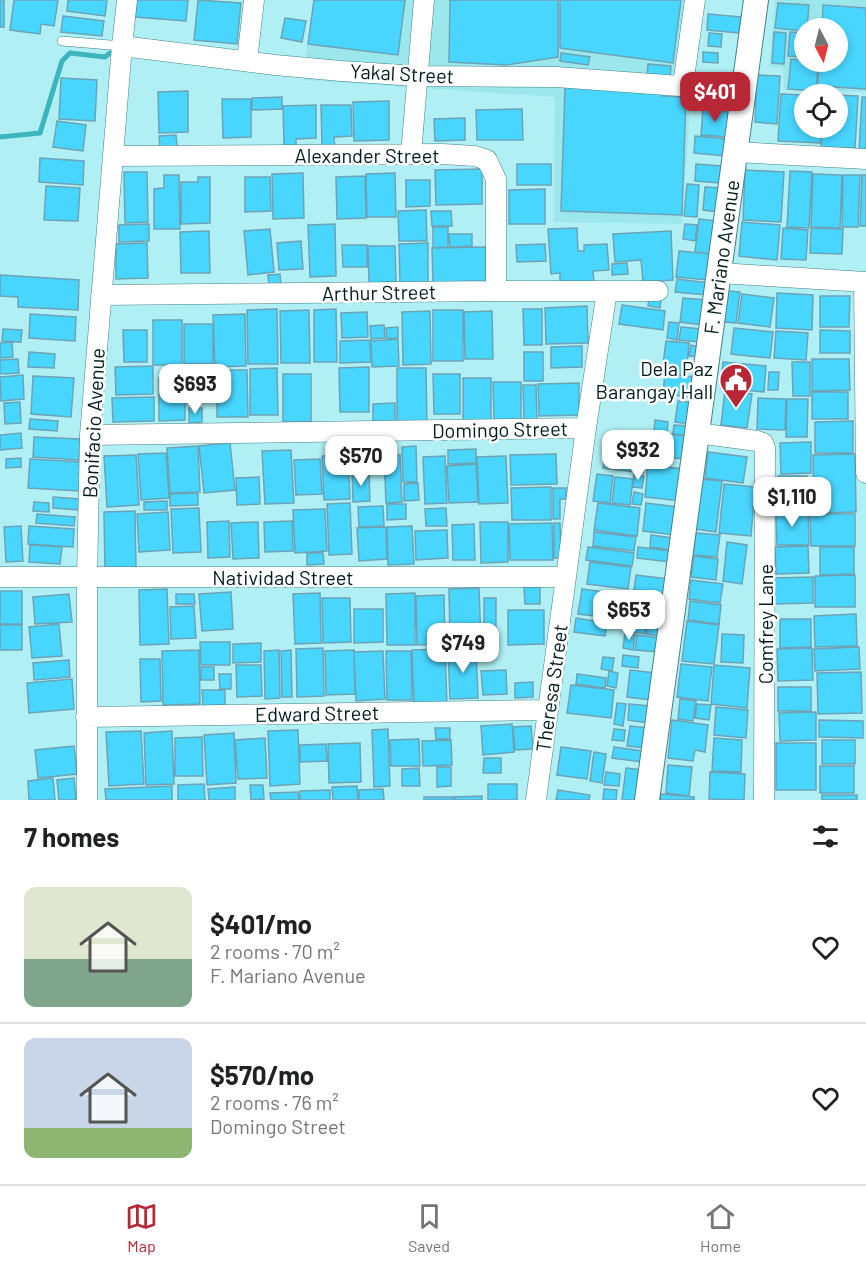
<!DOCTYPE html>
<meta charset="utf-8">
<style>
body{margin:0;font-family:Barlow,sans-serif;background:#f2f2f2;color:#202124;height:100vh;display:flex;flex-direction:column;font-size:22px;white-space:nowrap}
*{box-sizing:border-box;margin:0}
p{font-size:20px;color:#757577}
.icon{flex:none;width:33px;height:33px;fill:none;stroke:currentColor;stroke-width:2;stroke-linecap:round;stroke-linejoin:round}
.map{position:relative;height:800px;overflow:hidden}
.details{display:flex;flex-direction:column;background:#fff;flex:1}
.details>*{flex:none}
.needle{width:39px;rotate:173deg}
.buttons{position:absolute;left:794px;top:18px;display:grid;gap:12px}
.buttons a{display:grid;place-items:center;width:54px;height:54px;border-radius:50%;background:#fff;box-shadow:0 3px 9px #0003;font-size:30px}
.price{position:absolute;translate:-50% -51px;padding:0 14px;border-radius:12px;background:#fff;color:#222;font-size:20px;line-height:39px;filter:drop-shadow(0 2px 3px #0008)}
.price::after{content:'';position:absolute;left:50%;top:36px;width:18px;height:14px;margin-left:-9px;background:inherit;clip-path:polygon(0 0,100% 0,50% 100%)}
.price.selected{background:#b82735;color:#fff}
ul{padding:0;list-style:none}
li{display:flex;align-items:center;gap:18px;height:150px;padding:0 24px}
li+li{border-top:2px solid #e0e0e0}
li span{display:grid;place-items:center;flex:none;width:168px;height:120px;border-radius:12px;color:#555}
li>.icon{margin-inline-start:auto}
span .icon{width:72px;height:72px;fill:#fffc;stroke-width:1}
li b{font-size:26px}
h2{display:flex;justify-content:space-between;align-items:center;height:72px;padding:0 24px;font-size:26px}
.tabs{display:flex;justify-content:space-around;align-items:center;height:84px;border-top:2px solid #e0e0e0;background:#fff;font-size:16px;color:#757577}
.tabs a{display:grid;justify-items:center;gap:3px}
.tabs .selected{color:#b82735}
.map>svg:first-child{display:block}
.built{fill:#9be7ec;fill-rule:evenodd}
.lines{fill:none;stroke-linecap:round;stroke-linejoin:round}
.stream{stroke:#3db5be;stroke-width:5}
.building{fill:#48d6ff;stroke:#6ca3b6;stroke-width:1.5}
.service-casing{stroke:#448287;stroke-width:10}
.minor-casing{stroke:#448287;stroke-width:21}
.tertiary-casing{stroke:#448287;stroke-width:26}
.service{stroke:#fff;stroke-width:9}
.minor{stroke:#fff;stroke-width:20}
.tertiary{stroke:#fff;stroke-width:24}
.labels{text-anchor:middle;dominant-baseline:central;stroke-width:5;stroke-linejoin:round;paint-order:stroke}
.street-label{font-size:20px;fill:#011a1b;stroke:#fff}
.poi-label{font-size:20px;fill:#011a1b;stroke:#fff;text-anchor:end}
</style>
<div class="map">
<svg width="866" height="800" viewBox="0 0 866 800">
<rect width="100%" height="100%" fill="#b0f0f4"/>
<path class="built" d="M313,0h391l-13,91 -9,133 -128,-2 1,-125 -252,-17z
M775,0h91v92l-82,-2 -1,-22 -14,-1zM804,28h33v34h-33z"/>
<g class="lines">
<path class="stream" d="M0,137l40,-4 22,-72 8,-8 35,4 5,-4"/>
</g>
<path class="building" d="M0,0h4v27h-4z
M14,0h44l-4,26 -13,-2 -1,10 -30,-4z
M68,0h39l-2,16 -38,-5z
M137,0h51l-2,21 -51,-4z
M198,0l43,3 -4,41 -43,-4z
M314,0h91l-7,55 -90,-11z
M450,0h108v57l-52,8 -57,-3z
M560,0h121l-8,63 -113,-15z
M778,3l31,2 -2,23h-3v3l-29,-3z
M823,5l43,3v81l-48,-3 1,-24h18v-34h-15z
M708,14l33,3 -2,16 -32,-3z
M63,16l41,5 -2,15 -41,-4z
M285,18l21,3 -4,21 -21,-4z
M774,32l12,1 -2,31 -12,-1z
M790,32l14,1v24l-16,-1z
M709,33l13,1 -1,13 -13,-1z
M703,52l15,1v10l-15,-1z
M561,53l29,4 -2,8 -28,-4z
M791,59l27,3 -2,29 -28,-2z
M648,64l23,2 -1,12 -23,-2z
M757,75l23,1 -3,48 -22,-2z
M61,78l36,2 -2,41 -36,-2z
M565,87l97,3v6l24,1 -4,118 -121,-4z
M188,91v41l-29,1 -1,-41z
M781,94l23,1v33h17v15l-43,-2z
M837,95l21,1 -3,52 -34,-1 1,-19h15z
M282,97v12l-30,1v-12z
M862,97h4v55h-7z
M703,98l23,1 -1,9 -23,-2z
M222,99h29v38l-28,1z
M389,101v39l-35,1 -1,-39z
M316,105v33l-20,1v7h-12l-1,-40z
M321,105h30l1,31 -18,1 1,11h-13z
M522,109l1,31h-46l-1,-30z
M703,109l26,2 -3,26 -25,-2z
M465,118v22l-30,1 -1,-22z
M57,121l29,4 -3,26 -30,-4z
M176,135l1,11 -17,2 -1,-12z
M695,136l32,3 -1,17 -32,-3z
M40,158l44,3 -1,24 -44,-3z
M517,164h34v21h-34z
M696,164l26,2 -2,17 -25,-2z
M482,169v35l-46,1 -1,-35z
M745,170l39,2 -3,50 -38,-2z
M790,171l22,1 -3,56 -22,-1z
M124,172h23l1,50 -23,1z
M303,173l1,45 -31,1 -1,-45z
M395,173l1,44h-29l-1,-43z
M813,174l29,1 -2,53 -29,-1z
M164,175h15l1,54h-26v-40l10,-1z
M843,175h17l-2,52h-16z
M862,175h4v51h-6z
M365,176l1,42 -29,1 -1,-42z
M198,177h12v46l-29,1v-42h17z
M245,177h25l1,34 -26,1z
M406,180h24v26l-24,1z
M687,184l12,1 -2,32 -13,-1z
M46,186l34,2 -2,33 -34,-1z
M705,187l16,1 -2,24 -16,-2z
M545,189v35h-36v-34z
M426,210l1,31h-28l-1,-30z
M431,211h20l1,15h-20z
M699,219l17,2 -4,33 -17,-2z
M742,222l38,3 -3,35 -38,-4z
M149,224v17l-30,1v-17z
M335,224l1,52 -26,1 -2,-52z
M685,224l12,1 -2,16 -12,-2z
M433,227h15v20l-15,1z
M577,228l1,23h6v-6l23,-1 2,26 -16,1 1,12 -34,2v-12l-9,1 -3,-45z
M783,228l25,2 -2,30 -25,-1z
M811,228l32,1 -1,25 -32,-1z
M270,229l4,43 -26,3 -4,-44z
M209,231l1,42h-29l-1,-41z
M671,231l2,49 -30,2 -2,-22 -26,2 -2,-28z
M449,234h23v12l-22,1z
M301,241l2,28 -24,1 -2,-27z
M147,243l1,35 -32,1v-35z
M428,243v39h-28l-1,-38z
M545,244l1,17 -29,1 -1,-17z
M342,245h25v22h-24z
M368,246h27l1,36 -27,1z
M486,247v34l-53,1 -1,-34z
M679,251l32,3 -3,26 -32,-3z
M627,263l1,11 -16,1v-11z
M280,274l1,11 -12,1 -1,-11z
M0,275l79,5 -1,30 -60,-3v-10l-18,-1z
M677,279l32,4 -2,12 -32,-3z
M728,291l12,1 -4,31 -12,-1z
M777,293l36,2 -1,35 -36,-2z
M742,294l32,4 -4,29 -32,-4z
M820,296h30l-1,31h-29z
M649,298l12,1 -1,9 -12,-2z
M683,298l23,2 -3,25 -23,-3z
M622,305l43,6 -2,19 -44,-6z
M587,306l1,37 -42,1 -1,-36z
M277,309l1,55h-30l-1,-54z
M336,309l1,53h-23v-52z
M523,309h19v36h-18z
M309,310l1,53h-29l-1,-52z
M433,310h30v51h-30z
M430,311l1,53 -28,1 -1,-53z
M492,311l1,48h-28l-1,-47z
M367,312l1,25 -26,1 -1,-25z
M30,314l46,3 -1,24 -46,-3z
M245,314l1,52 -31,1 -2,-52z
M153,320h29v45h-29z
M669,322l10,1 -2,17 -10,-2z
M184,324h29v40h-29z
M384,325l1,13 -14,1 -1,-13z
M398,327v11l-11,1 -1,-11z
M681,327l20,2 -2,13 -20,-2z
M734,328l39,4 -3,26 -39,-4z
M3,329l19,1 -1,12 -19,-1z
M123,330h24v32h-23z
M820,330l30,1v22h-30z
M776,331l32,2 -2,27 -32,-2z
M398,339l1,27 -27,1 -1,-26z
M370,340l1,22 -31,1v-22z
M666,341l23,2 -3,32 -24,-3z
M12,342l1,15 -13,1v-15z
M691,345l10,2 -1,10 -11,-1z
M582,346v21l-31,1v-21z
M29,352l26,2 -1,14 -26,-1z
M524,352h19v29h-19z
M18,359l1,14 -19,1v-14z
M812,359h37l1,31 -38,1z
M723,362l43,4 -2,26 -43,-4z
M792,362h18v34h-17z
M153,366v28l-37,1 -1,-28z
M369,367v45h-29l-1,-44z
M277,368l1,47h-28v-46z
M397,368h29l1,57h-30z
M217,370h30l1,47h-31z
M769,372h10l-1,18h-10z
M665,373l28,4 -2,20 -28,-3z
M283,374h28v48h-28z
M433,374h27v40h-26z
M23,375l1,24 -23,2 -1,-24z
M33,376l41,2 -3,39 -40,-3z
M185,377v43l-26,1v-43z
M463,378h28v42l-28,1z
M493,382h28v38h-27z
M579,383v32l-40,1 -1,-32z
M523,385h13l1,38h-13z
M725,390l27,4 -5,34 -26,-3z
M812,392h36v27h-36z
M154,397v24l-41,1 -1,-24z
M758,398l28,1 -1,31 -28,-1z
M787,399h21l-1,38h-21z
M678,401l16,2 -3,21 -16,-2z
M20,402l1,21 -16,1 -1,-21z
M395,403v18l-22,1v-18z
M189,408h13v14l-13,1z
M30,419l28,2 -1,10 -28,-2z
M655,420l13,2 -1,10 -13,-1z
M853,421v32h-38v-31z
M674,425l16,1 -1,10 -16,-2z
M653,432l33,4 -3,23 -33,-4z
M21,433l1,15 -22,2v-15z
M34,437l46,2 -1,21 -46,-3z
M607,441l40,5 -4,27 -40,-5z
M811,442v31l-30,1 -1,-31z
M230,443l5,47 -31,3 -5,-47z
M381,445l1,25 -27,1 -2,-25z
M198,446l2,46 -30,1 -3,-45z
M416,446l1,36h-14l-1,-35z
M476,449v14l-28,1v-14z
M291,450l3,53 -29,1 -3,-53z
M708,452l39,5 -4,26 -38,-5z
M166,453l3,45 -28,2 -3,-46z
M556,454l1,30 -46,1 -1,-30z
M855,454l1,58 -42,1 -1,-58z
M136,455l3,50 -32,2 -3,-51z
M348,455l2,44 -26,1 -2,-44z
M384,455h16l2,47 -16,1z
M445,456l2,47 -22,1 -2,-47z
M506,456l2,47 -29,1 -2,-47z
M21,458v9l-15,1v-9z
M30,459l52,3 -2,29 -52,-3z
M320,459l2,35 -26,1 -2,-35z
M476,464l2,38 -29,1 -2,-37z
M648,465l36,4 -3,32 -36,-4z
M369,472l1,29 -17,1 -1,-29z
M597,474l16,2 -3,27 -17,-2z
M634,474l10,2 -2,12 -9,-1z
M778,476h29l1,33h-30z
M259,477l1,27 -23,1 -1,-27z
M615,477l18,2 -3,26 -18,-2z
M701,479l21,2 -6,51 -21,-3z
M418,483l1,17 -15,1v-17z
M724,484l31,3 -4,49 -32,-3z
M551,487v33h-39l-1,-32z
M553,488h13v11h-6v20h-7z
M634,492l9,2 -2,11 -9,-1z
M198,493v12l-28,1v-12z
M53,497l26,2 -1,11 -25,-2z
M167,501v9h-23v-8z
M34,502l15,1v9l-16,-1z
M350,503l2,51 -23,1 -2,-51z
M598,503l42,5 -3,28 -43,-6z
M646,503l32,4 -3,28 -32,-4z
M387,504h19v15l-19,1z
M383,506l1,20 -25,1 -1,-20z
M199,508l2,44 -28,1 -2,-44z
M446,508l1,18h-21l-1,-17z
M325,509l2,42 -32,2 -2,-43z
M776,510h32l1,35h-32z
M135,511l1,58 -31,1 -1,-58z
M168,512l2,38 -31,2 -2,-38z
M37,514l38,3 -1,9 -38,-3z
M810,514h45v32h-44z
M229,521l1,36 -22,1 -1,-36z
M292,521l1,30 -28,1 -1,-30z
M258,522l1,36 -26,1 -2,-36z
M480,522h28v40l-27,1z
M552,523l1,37h-43l-1,-36z
M554,523h6l1,35h-7z
M474,524l1,36h-22l-1,-35z
M21,526l2,35 -17,1 -2,-35z
M29,526l45,3 -1,18 -45,-3z
M412,526l2,38 -26,1 -1,-38z
M386,527l1,32 -28,2 -2,-33z
M447,530l1,28 -32,2 -1,-29z
M594,532l42,5 -2,14 -41,-5z
M696,533l24,2 -3,22 -24,-2z
M651,535l22,3 -1,12 -22,-3z
M727,542l20,3 -5,39 -19,-3z
M30,545l32,2 -2,17 -31,-2z
M808,546l1,27 -33,1 -1,-27z
M588,547l46,6 -2,13 -46,-6z
M638,547l33,4 -1,11 -33,-4z
M820,547h34v27l-34,1z
M307,553h16l1,11 -17,1z
M694,556l24,3 -2,21 -25,-3z
M590,562l41,5 -3,22 -41,-5z
M636,575l32,4 -2,15 -32,-4z
M855,575v32h-40v-31z
M813,577v26l-40,1 -1,-26z
M691,580l32,4 -3,19 -31,-4z
M524,587h16v17h-15z
M479,588l2,53 -31,1 -1,-53z
M167,589l2,55 -29,1 -1,-55z
M582,589l45,6 -3,24 -46,-5z
M0,591h22v33h-22z
M231,592l2,37 -31,2 -3,-37z
M635,592l31,4 -1,11 -31,-3z
M320,593l1,50 -26,1 -2,-50z
M415,593v52h-28l-1,-51z
M69,594l3,28 -37,2 -2,-27z
M176,594h18l1,10h-19z
M444,595l1,49 -28,1 -1,-49z
M322,598h28l1,44 -28,1z
M484,598h12v41h-12z
M690,601l31,4 -2,19 -31,-4z
M194,606l2,32 -25,1 -1,-32z
M639,607l27,3 -2,13 -27,-3z
M354,609h29v33l-29,1z
M508,610h36v34l-36,1z
M856,614l1,32 -42,1 -1,-31z
M576,618l31,5 -2,13 -31,-4z
M780,619h31v28l-31,1z
M628,620l19,2 -2,12 -19,-3z
M687,621l32,4 -5,39 -32,-3z
M648,622l15,2 -2,12 -15,-2z
M59,624l3,32 -30,2 -3,-31z
M0,625h22v25h-22z
M625,633l10,1 -2,16 -10,-2z
M722,634l22,1 -1,28 -22,-1z
M637,635l24,3 -2,14 -24,-2z
M200,642h30v23h-29z
M261,643v19l-28,1v-19z
M859,647l1,22 -45,2 -1,-22z
M323,648l1,48 -27,1 -1,-48z
M476,648l2,50 -28,1 -2,-50z
M812,648l1,32 -35,1 -1,-32z
M445,649l2,56 -33,1 -2,-56z
M199,650l1,54 -37,1 -1,-54z
M279,650l1,48 -15,1 -1,-48z
M291,650l1,47h-10l-1,-46z
M354,650l1,44 -29,1 -1,-44z
M383,651l2,48 -29,2 -2,-49z
M386,651h25l1,49h-25z
M623,655l16,2 -1,11 -16,-2z
M603,657l11,1 -2,13 -11,-2z
M140,659h20l1,42 -20,1z
M69,660l1,17 -36,3 -1,-17z
M681,664l31,3 -4,34 -31,-4z
M236,665h25l1,31 -25,1z
M714,665l36,3 -3,40 -36,-4z
M201,667h13v13h-13z
M506,670l1,24 -24,1 -2,-24z
M630,670l25,3 -4,27 -24,-3z
M609,671l9,2 -2,15 -9,-2z
M861,672l1,41 -44,1 -1,-41z
M219,674h12v15h-11z
M577,674l29,4 -1,10 -29,-4z
M72,679l2,30 -45,4 -2,-30z
M533,682v15l-18,1v-15z
M571,685l43,5 -3,28 -44,-5z
M778,687h33v24h-33z
M202,690h23v15l-22,1z
M680,699l16,2 -3,20 -15,-2z
M617,703l9,1 -3,22 -9,-2z
M629,704l21,2 -2,17 -20,-3z
M697,704l14,1 -2,15 -14,-2z
M716,707l32,3 -2,28 -32,-3z
M816,712v28l-36,1 -1,-28z
M672,720l36,5 -3,27 -10,-2 -2,11 -25,-3z
M819,720l44,1v17l-44,-1z
M512,724l2,28 -31,3 -2,-29z
M531,726l2,23 -18,1 -2,-23z
M630,726l19,2 -3,20 -19,-2z
M435,728h15v11h-14z
M388,729l2,57 -16,1 -2,-57z
M614,729l11,1 -1,11 -12,-1z
M298,730l2,54 -30,2 -2,-55z
M141,731l3,53 -35,2 -3,-54z
M172,731l2,53 -28,1 -2,-52z
M234,733l2,50 -29,2 -3,-50z
M202,737l1,39h-28v-38z
M265,738l2,40 -29,1 -3,-39z
M714,738l28,2 -1,32 -29,-1z
M419,739l1,27h-29l-1,-26z
M451,740l1,25 -29,1 -1,-25z
M822,740h33v24h-33z
M360,743l1,39 -32,1 -1,-39z
M776,743h40v47h-40z
M326,744l1,17 -27,1v-17z
M74,746l3,28 -39,4 -3,-28z
M561,747l30,4 -4,28 -30,-4z
M614,747l29,4 -1,11 -30,-4z
M594,752l12,2 -4,29 -12,-2z
M484,758h17v15h-18z
M668,765l24,2 -3,29 -23,-3z
M820,766h34v27h-34z
M437,767h14v19l-14,1z
M419,768l1,18h-18v-17z
M626,768l17,2 -4,30h-17z
M606,772l14,2 -1,12 -15,-1z
M710,772l35,2 -1,26 -35,-1z
M53,778l2,22h-26l-1,-19z
M74,778l2,22h-17l-2,-20z
M204,784l1,16h-27v-15z
M488,784h29v16h-29z
M250,785h13l1,14 -13,1z
M172,786v14h-66l-1,-11z
M357,786l1,14h-25l-1,-13z
M235,787v13h-26l-1,-11z
M383,789l1,11h-25v-10z
M604,789l13,1 -1,10h-13z
M330,790v10h-30v-9z
M558,790l32,5 -1,5h-33z
M298,792l1,8h-28l-1,-7z
M661,794l33,3v3h-34z
M822,795h35v5h-35z
M482,796v4h-27l-1,-3z
M424,797h29v3h-29z"/>
<g class="lines">
<g class="service-casing">
<path id="service" d="M62,41l60,5"/>
</g>
<g class="minor-casing">
<path id="minor" d="M122,46l153,19 66,6 75,5 140,1 124,9 3,-1 12,-85
M247,61l7,-61
M735,152l131,7
M411,154l13,-154
M114,156l328,-2 33,2 12,4 9,19v112
M719,273l147,9
M864,282l2,191
M101,295l395,-4h162
M697,433l60,8 6,2 2,5 -1,352
M90,435l496,-7
M0,577h566
M86,717l462,-7
M87,800v-223l3,-142 32,-389 5,-46
M536,800l50,-372 21,-137"/>
</g>
<g class="tertiary-casing">
<path id="tertiary" d="M647,800l109,-800"/>
</g>
<use href="#service" class="service"/>
<use href="#minor" class="minor"/>
<use href="#tertiary" class="tertiary"/>
</g>
<defs>
<g id="civic-pin" transform="scale(1.725)"><path d="M0 17L-7.5 6A9.5 9.5 0 1 1 7.5 6Z" fill="#b82735" stroke="#fff"/><path d="M-.6-6.5H3V-4.5H.6V-3L4-1V1h2V6H-6V1h2V-1L-.6-3ZM-1.2 2.5V6h2.4V2.5Z" fill="#fff"/></g>
</defs>
<g fill-rule="evenodd">
<use href="#civic-pin" x="736" y="380"/>
</g>
<g class="labels">
<g class="street-label">
<text transform="translate(402 73) rotate(3)">Yakal Street</text>
<text x="367" y="155">Alexander Street</text>
<text transform="translate(721 257) rotate(-82)">F. Mariano Avenue</text>
<text transform="translate(379 292) rotate(-1)">Arthur Street</text>
<text transform="translate(93 423) rotate(-87)">Bonifacio Avenue</text>
<text transform="translate(500 429) rotate(-1)">Domingo Street</text>
<text x="283" y="577">Natividad Street</text>
<text transform="translate(765 624) rotate(-90)">Comfrey Lane</text>
<text transform="translate(551 688) rotate(-82)">Theresa Street</text>
<text transform="translate(317 713) rotate(-1)">Edward Street</text>
</g>
<g class="poi-label">
<text x="713" y="368">Dela Paz<tspan x="713" dy="23">Barangay Hall</tspan></text>
</g>
</g>
</svg>
<div class="buttons">
<a><svg class="needle" viewBox="-14 -14 28 28"><path d="M0-13l5 13h-10z" fill="#e53935"/><path d="M0 13l5-13h-10z" fill="#757577"/></svg></a>
<a><svg class="icon" aria-label="locate" viewBox="0 0 24 24"><circle cx="12" cy="12" r="6"/><path d="M12 2v4M12 18v4M2 12h4M18 12h4"/></svg></a>
</div>
<b class="price selected" style="left:715px;top:123px">$401</b>
<b class="price" style="left:195px;top:415px">$693</b>
<b class="price" style="left:638px;top:481px">$932</b>
<b class="price" style="left:361px;top:487px">$570</b>
<b class="price" style="left:792px;top:528px">$1,110</b>
<b class="price" style="left:629px;top:641px">$653</b>
<b class="price" style="left:463px;top:674px">$749</b>
</div>
<section class="details">
<h2>7 homes<svg class="icon" aria-label="filters" viewBox="0 0 24 24"><path d="M4 7h16M4 17h16"/><circle cx="9" cy="7" r="2"/><circle cx="15" cy="17" r="2"/></svg></h2>
<ul>
<li><span style="background:linear-gradient(#dfe7d0 60%,#7fa58c 0)"><svg class="icon" aria-label="home" viewBox="0 0 24 24"><path d="M3 11l9-7 9 7M6 9v11h12V9"/></svg></span><div><b>$401/mo</b><p>2 rooms · 70 m²</p><p>F. Mariano Avenue</p></div><svg class="icon" aria-label="heart" viewBox="0 0 24 24"><path d="M12 20l-8-8c-3-5 5-10 8-4 3-6 11-1 8 4z"/></svg></li>
<li><span style="background:linear-gradient(#c9d6e8 75%,#8fb573 0)"><svg class="icon" aria-label="home" viewBox="0 0 24 24"><path d="M3 11l9-7 9 7M6 9v11h12V9"/></svg></span><div><b>$570/mo</b><p>2 rooms · 76 m²</p><p>Domingo Street</p></div><svg class="icon" aria-label="heart" viewBox="0 0 24 24"><path d="M12 20l-8-8c-3-5 5-10 8-4 3-6 11-1 8 4z"/></svg></li>
</ul>
</section>
<nav class="tabs">
<a class="selected"><svg class="icon" aria-label="map" viewBox="0 0 24 24"><path d="M3 6l6-2 6 2 6-2v14l-6 2-6-2-6 2zM9 4v14M15 6v14"/></svg>Map</a>
<a><svg class="icon" aria-label="saved" viewBox="0 0 24 24"><path d="M7 4h10v16l-5-4-5 4z"/></svg>Saved</a>
<a><svg class="icon" aria-label="home" viewBox="0 0 24 24"><path d="M3 11l9-7 9 7M6 9v11h12V9"/></svg>Home</a>
</nav>
